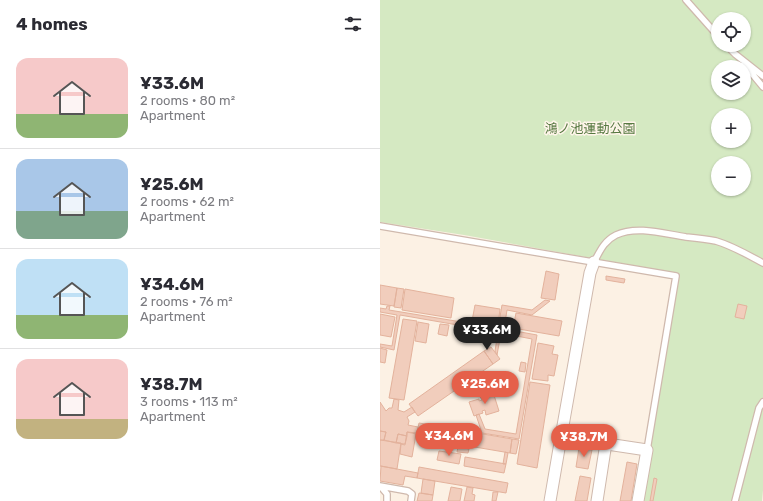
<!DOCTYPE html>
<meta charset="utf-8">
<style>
body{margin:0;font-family:Rubik,"Noto Sans JP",sans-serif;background:#f7f7f7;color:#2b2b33;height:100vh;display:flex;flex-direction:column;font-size:15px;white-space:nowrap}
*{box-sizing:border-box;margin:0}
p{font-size:13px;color:#7c7c81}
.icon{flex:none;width:22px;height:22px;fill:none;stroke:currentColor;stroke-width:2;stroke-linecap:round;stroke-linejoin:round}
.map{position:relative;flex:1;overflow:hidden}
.panel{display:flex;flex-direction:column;background:#fff;width:380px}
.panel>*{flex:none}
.buttons{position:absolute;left:331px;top:12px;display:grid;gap:8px}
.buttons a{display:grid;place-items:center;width:40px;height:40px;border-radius:50%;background:#fff;box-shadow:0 1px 3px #0004;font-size:20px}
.price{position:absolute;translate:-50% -34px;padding:0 9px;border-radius:14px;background:#e5604a;color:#fff;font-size:13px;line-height:26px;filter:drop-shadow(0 1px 2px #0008)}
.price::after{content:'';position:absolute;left:50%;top:24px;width:12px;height:9px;margin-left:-6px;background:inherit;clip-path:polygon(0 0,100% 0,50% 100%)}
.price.on{background:#222;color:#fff}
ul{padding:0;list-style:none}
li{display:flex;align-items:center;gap:12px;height:100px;padding:0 16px}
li+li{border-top:1px solid #e1e1e2}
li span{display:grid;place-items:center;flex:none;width:112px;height:80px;border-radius:12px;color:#555}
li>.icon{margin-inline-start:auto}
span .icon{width:48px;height:48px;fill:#fffc;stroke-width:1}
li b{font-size:17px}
h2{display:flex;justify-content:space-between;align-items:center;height:48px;padding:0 16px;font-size:17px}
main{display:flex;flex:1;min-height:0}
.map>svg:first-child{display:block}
.green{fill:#d5e9c2;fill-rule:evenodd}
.building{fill:#f1cdbc;stroke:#e3b29c}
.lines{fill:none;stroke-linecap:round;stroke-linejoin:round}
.service-casing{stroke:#cfb9ad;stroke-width:8}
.minor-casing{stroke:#cfb9ad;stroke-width:13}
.service{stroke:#fff;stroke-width:5.5}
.minor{stroke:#fff;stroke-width:11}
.labels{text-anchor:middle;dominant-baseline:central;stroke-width:3;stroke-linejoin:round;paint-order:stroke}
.park-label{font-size:13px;fill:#577942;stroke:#fff5ea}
</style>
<main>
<section class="panel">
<h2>4 homes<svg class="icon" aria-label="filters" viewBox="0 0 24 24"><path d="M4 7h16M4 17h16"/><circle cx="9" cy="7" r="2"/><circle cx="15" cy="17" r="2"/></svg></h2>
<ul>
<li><span style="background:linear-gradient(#f6c9c9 70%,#8fb573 0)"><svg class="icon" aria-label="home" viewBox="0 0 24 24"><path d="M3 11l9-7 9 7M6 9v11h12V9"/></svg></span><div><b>¥33.6M</b><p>2 rooms · 80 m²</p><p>Apartment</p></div></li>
<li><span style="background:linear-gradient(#a9c7e8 65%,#7fa58c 0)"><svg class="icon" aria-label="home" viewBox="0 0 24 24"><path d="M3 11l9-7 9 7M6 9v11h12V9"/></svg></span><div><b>¥25.6M</b><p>2 rooms · 62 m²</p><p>Apartment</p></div></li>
<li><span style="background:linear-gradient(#bfe0f5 70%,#8fb573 0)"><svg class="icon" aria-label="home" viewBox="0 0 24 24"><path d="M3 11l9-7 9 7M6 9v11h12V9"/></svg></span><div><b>¥34.6M</b><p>2 rooms · 76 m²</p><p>Apartment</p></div></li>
<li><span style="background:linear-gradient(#f6c9c9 75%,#c2b280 0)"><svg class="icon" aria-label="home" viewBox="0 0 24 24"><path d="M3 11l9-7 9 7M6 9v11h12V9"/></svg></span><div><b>¥38.7M</b><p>3 rooms · 113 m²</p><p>Apartment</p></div></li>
</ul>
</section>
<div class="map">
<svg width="383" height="501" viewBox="0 0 383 501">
<rect width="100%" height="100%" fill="#fcf1e4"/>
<path class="green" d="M0,0h383v490l-1,11h-120l37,-227 -215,-39 -84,-13zM338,19h26v26h-26zM338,67h26v26h-26zM338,115h26v26h-26zM338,163h26v26h-26z"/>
<path class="building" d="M166,271l13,3 -4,26 -14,-2z
M226,276l19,3 -1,4 -18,-3z
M0,285l17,3 -3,18 -14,-2z
M17,288l7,1 -3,19 -7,-1z
M25,289l49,9 -3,20 -49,-8z
M165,300l5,1 -18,14 -25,-5 -3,19 33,6 -18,104 -37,-6 -6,-18 3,-1 6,15 31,5 16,-95 -31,-6 -4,22 -2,-4 3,-19 -98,-17 -6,35 -14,-3v-3l12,2 5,-31 -17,-3v-4l6,1 1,-3h3l-1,4 109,18 4,-23 30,5z
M358,304l9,2 -3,13 -9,-2z
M95,305l25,4 -2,16 -26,-4z
M136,313l46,8 -3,15 -46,-8z
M0,314l15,3 -4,20 -11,-2z
M23,319l14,2 -13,79 -15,-2z
M38,322l11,2 -3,19 -11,-2z
M60,324l9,1 -2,11 -9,-2z
M158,343l16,3 -2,8 6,1 -4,21 -6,-1v6l-16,-2z
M111,347l9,12 -7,5 -9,-13z
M0,348l7,2 -2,13 -5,-1z
M104,351l9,13 -75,52 -9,-12z
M141,362l5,1 -1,9 -6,-1z
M150,382l20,3 -13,83 -20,-4z
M113,392l6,19 -13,4 -1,-5 -3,1 1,2 -9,3 -5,-14 10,-3v2l3,-1 -2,-4z
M14,399l5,1 -1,10 6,2 8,-5 3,5 -8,5 2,4 -1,4 10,2 -1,6 -10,-1v4l-9,-2 -2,9 -12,-3 2,-8 -6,-1v-29l6,9 3,-3h3z
M39,423l93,16 -2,14 -94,-16z
M0,431l6,1 -2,8h-4z
M27,432l9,2 -4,23 -12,-3 1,-10 4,1z
M18,434l9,2 -2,8 -9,-1z
M132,439l7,1 -3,14 -6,-1z
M0,440l21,3 -4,26 -17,-3z
M78,447l11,2 -1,4 -11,-1z
M199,448l13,2 -4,19 -12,-2z
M59,451l22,3 -2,10 -22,-4z
M125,452l3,1 -2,11h-3z
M85,457l41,7 -2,9 -40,-7z
M247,462l10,2 -6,37h-11z
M1,466l37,7 -1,5 -12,-2 -2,9 -23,-4z
M39,467l89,16 -2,10 -89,-15z
M200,476l11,2 -4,23h-12z
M274,478l3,1 -4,22h-3z
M43,479l12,2 -2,14 -12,-2z
M71,487l11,2 -2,12h-12z
M87,487l6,1 -1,6 3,1 -1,6h-10z
M113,492h5l-2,9h-4z
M39,493l14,2 -1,6h-15z"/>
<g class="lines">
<g class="service-casing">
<path id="service" d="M306,0l32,36
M346,45l9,9 28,22
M364,64l19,23
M0,226l296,50 -29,174
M214,262c6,-11 10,-21 22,-27 21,-10 49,-1 70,2 10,1 20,2 30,4 17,5 32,14 47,22
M0,486l28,5 4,3 -1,7
M0,487h1l6,7v7
M355,501l24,-93 4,-6"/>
</g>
<g class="minor-casing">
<path id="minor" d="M181,437l86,13 -9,51
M170,501l11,-64 29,-164 4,-11
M217,501l9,-58"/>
</g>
<use href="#service" class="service"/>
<use href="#minor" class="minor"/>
</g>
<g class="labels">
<g class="park-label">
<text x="210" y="128">鴻ノ池運動公園</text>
</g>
</g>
</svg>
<div class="buttons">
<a><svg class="icon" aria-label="locate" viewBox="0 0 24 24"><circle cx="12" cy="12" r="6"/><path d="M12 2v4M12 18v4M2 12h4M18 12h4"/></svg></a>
<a><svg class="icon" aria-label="layers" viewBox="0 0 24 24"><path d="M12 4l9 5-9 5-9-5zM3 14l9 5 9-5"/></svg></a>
<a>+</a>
<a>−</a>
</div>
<b class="price on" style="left:107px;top:351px">¥33.6M</b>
<b class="price" style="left:105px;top:405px">¥25.6M</b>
<b class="price" style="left:69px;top:457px">¥34.6M</b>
<b class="price" style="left:204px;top:458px">¥38.7M</b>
</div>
</main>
